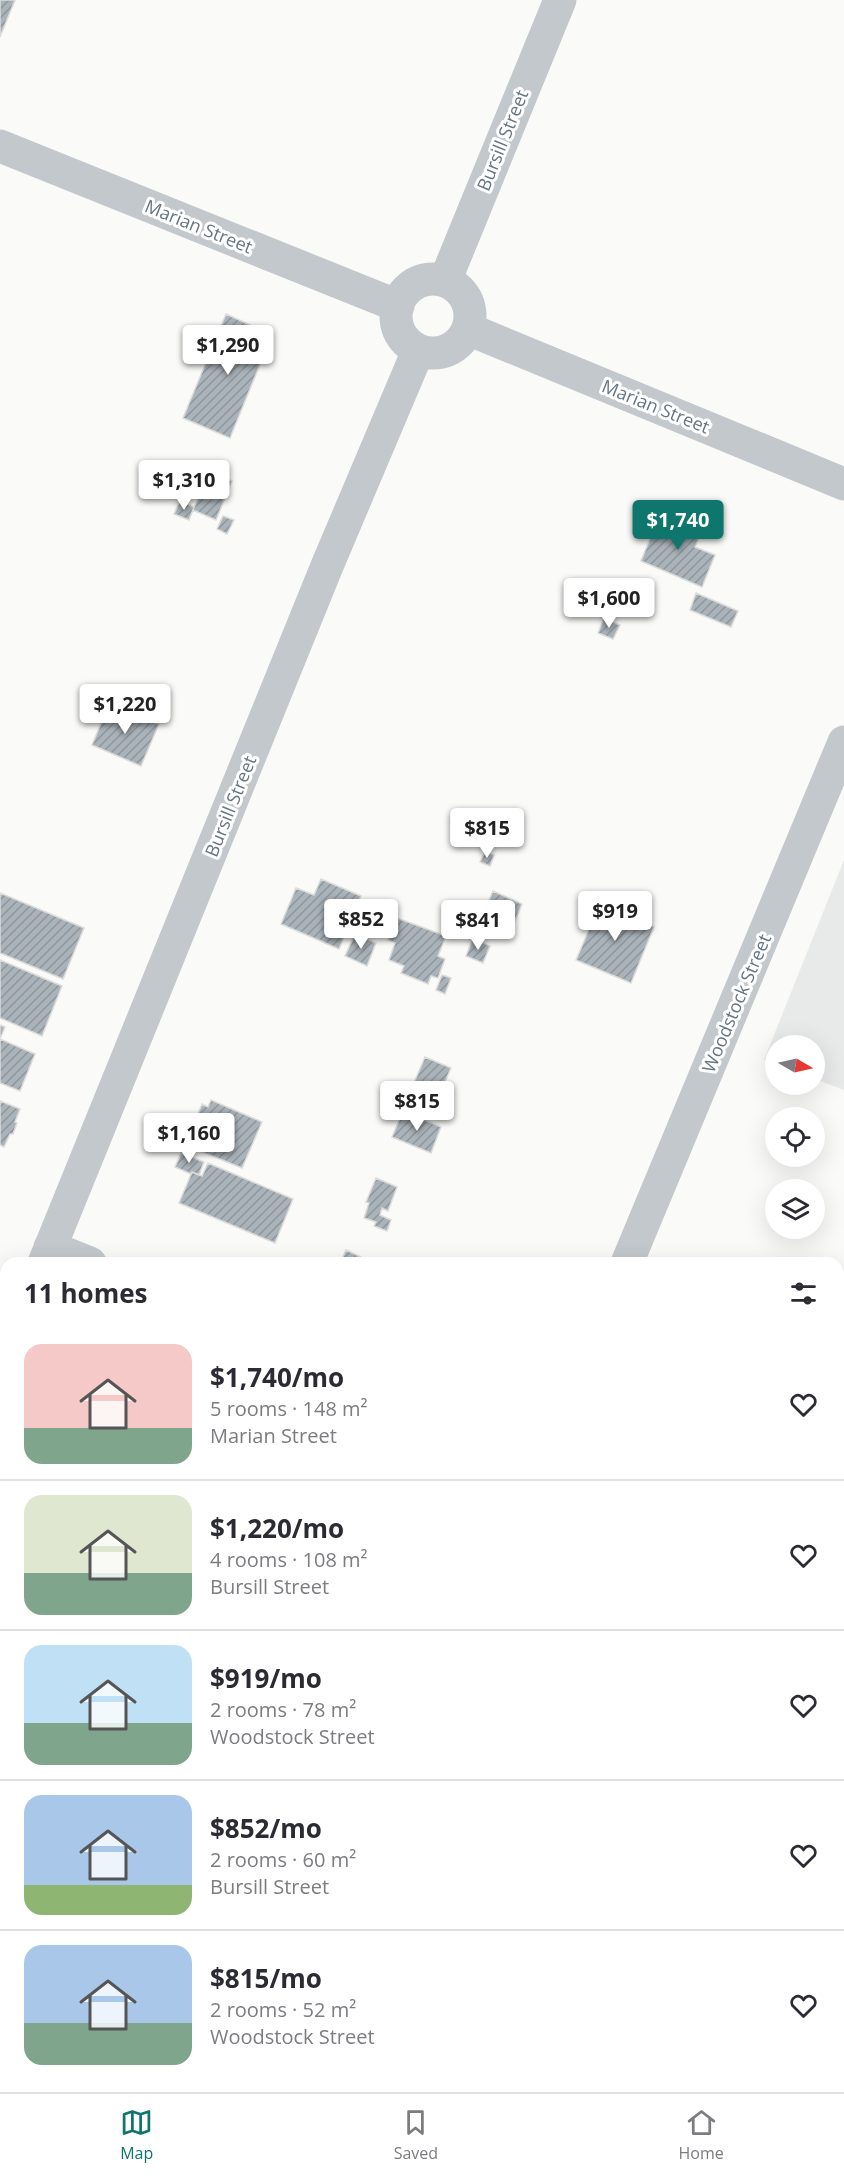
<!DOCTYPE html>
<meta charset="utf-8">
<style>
body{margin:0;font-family:"Open Sans",sans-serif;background:#f2f2f3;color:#2b2b33;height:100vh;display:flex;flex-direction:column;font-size:22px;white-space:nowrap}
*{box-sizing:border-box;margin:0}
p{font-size:20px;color:#7c7c81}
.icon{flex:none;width:33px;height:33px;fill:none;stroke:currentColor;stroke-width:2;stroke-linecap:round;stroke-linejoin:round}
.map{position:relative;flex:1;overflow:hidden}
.drawer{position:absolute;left:0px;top:1257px;width:844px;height:836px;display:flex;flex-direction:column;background:#fff;border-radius:18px 18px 0 0;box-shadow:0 6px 24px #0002}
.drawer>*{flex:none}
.needle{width:39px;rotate:99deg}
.tools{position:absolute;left:765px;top:1035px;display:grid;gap:12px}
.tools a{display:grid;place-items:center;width:60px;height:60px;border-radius:50%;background:#fff;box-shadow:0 6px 24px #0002;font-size:30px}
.price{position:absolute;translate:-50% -51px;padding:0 14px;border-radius:6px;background:#fff;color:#222;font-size:20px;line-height:39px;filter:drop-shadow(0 2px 3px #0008)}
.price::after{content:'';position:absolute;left:50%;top:36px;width:18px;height:14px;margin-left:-9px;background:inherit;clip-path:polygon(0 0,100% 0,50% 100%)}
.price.current{background:#0f766e;color:#fff}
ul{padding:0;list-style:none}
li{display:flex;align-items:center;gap:18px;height:150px;padding:0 24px}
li+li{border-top:2px solid #e1e1e2}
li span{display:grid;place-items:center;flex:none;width:168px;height:120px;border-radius:18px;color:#555}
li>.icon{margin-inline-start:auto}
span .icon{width:72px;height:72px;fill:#fffc;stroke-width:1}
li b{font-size:26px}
h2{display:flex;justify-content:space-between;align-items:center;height:72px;padding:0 24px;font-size:26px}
.dock{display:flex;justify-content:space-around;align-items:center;height:84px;border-top:2px solid #e1e1e2;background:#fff;font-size:16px;color:#7c7c81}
.dock a{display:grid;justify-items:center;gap:3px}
.dock .current{color:#0f766e}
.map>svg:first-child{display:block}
.built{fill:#e8e9e9}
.building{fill:url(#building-hatch);stroke:#dcdcda;stroke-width:1.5}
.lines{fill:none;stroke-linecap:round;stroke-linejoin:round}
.street{stroke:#c3c8cc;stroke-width:33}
.labels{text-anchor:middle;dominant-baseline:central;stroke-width:6;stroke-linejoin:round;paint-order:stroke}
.street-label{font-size:18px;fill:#657683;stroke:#fff}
</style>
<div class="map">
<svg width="844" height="2092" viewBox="0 0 844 2092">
<defs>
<pattern id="building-hatch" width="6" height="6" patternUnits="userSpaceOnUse" patternTransform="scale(1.5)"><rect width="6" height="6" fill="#aab3b9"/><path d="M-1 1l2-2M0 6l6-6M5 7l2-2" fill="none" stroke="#8e969c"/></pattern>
</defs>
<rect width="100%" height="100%" fill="#fafaf8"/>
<path class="built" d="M844,860v230l-29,-11 -1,-33h-38l-1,18 -11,-4z"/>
<path class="building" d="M0,0h15l-15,37z
M226,314l46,21 -42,103 -47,-20z
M209,472l23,9 -16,39 -23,-10z
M180,501l14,6 -5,13 -15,-6z
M660,514l42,17 -7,16 20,8 -13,32 -61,-26z
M223,516l11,4 -7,14 -10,-5z
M696,593l42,18 -7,16 -41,-17z
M604,618l16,7 -7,14 -15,-6z
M109,704l50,20 -18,42 -49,-21z
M485,852l9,3 -4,11 -10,-4z
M321,879l40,17 -22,53 -58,-25 15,-36 18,7z
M493,891l29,13 -12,29 -30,-12z
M0,893l84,35 -21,51 -63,-26z
M602,899l29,12 -2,5 25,11 -23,56 -55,-23z
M397,918l49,18 -8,20 7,3 -7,19 -7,-2 -3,8 -27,-11 3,-7 -15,-6 6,-17 -7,-3z
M355,934l21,9 -9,23 -22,-10z
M473,938l17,8 -7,17 -17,-7z
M0,960l62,26 -20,50 -42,-18z
M442,975l9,3 -6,16 -9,-4z
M0,1025l5,2 -5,12z
M0,1039l35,15 -15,37 -20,-8z
M425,1057l26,11 -15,35 -26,-11z
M211,1100l51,22 -20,46 -57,-23 17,-41 6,3z
M0,1101l20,8 -5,13 2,1 -4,11h-3l-6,13 -4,-2z
M403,1111l38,16 -10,26 -39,-16z
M181,1153l23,9 -5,13 -7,-3 -1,2 -16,-7z
M208,1163l85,36 -18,44 -96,-40 13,-31 10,4z
M376,1178l21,9 -9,24 -6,-3 -2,7 11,5 -4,11 -13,-5 2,-4 -12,-4 5,-15 -3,-1z
M346,1250l15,7 -3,6h-18z
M0,1768l6,2v49l-6,-2z
M170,2086h38l-2,6h-23z
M610,2086h13l6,3 -1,3h-21z"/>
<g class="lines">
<path class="street" d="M0,146l398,160
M396 316a37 37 0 1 1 74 0a37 37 0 1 1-74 0Z
M445,281l115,-281
M468,329l376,155
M50,1247l40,16
M44,1263l283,-697 91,-215
M627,1263l217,-521
M0,1371l6,-15
M838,1570l6,2
M289,2092l2,-6"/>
</g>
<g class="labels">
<g class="street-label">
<text transform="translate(502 140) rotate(-68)">Bursill Street</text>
<text transform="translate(199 226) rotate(22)">Marian Street</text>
<text transform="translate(656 406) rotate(22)">Marian Street</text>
<text transform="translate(230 806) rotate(-68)">Bursill Street</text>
<text transform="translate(736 1003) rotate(-67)">Woodstock Street</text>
</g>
</g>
</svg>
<div class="tools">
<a><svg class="needle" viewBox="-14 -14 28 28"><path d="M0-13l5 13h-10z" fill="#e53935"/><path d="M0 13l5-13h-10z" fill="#7c7c81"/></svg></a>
<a><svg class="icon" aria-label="locate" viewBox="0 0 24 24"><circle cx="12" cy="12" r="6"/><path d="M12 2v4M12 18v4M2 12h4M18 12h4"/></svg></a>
<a><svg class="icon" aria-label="layers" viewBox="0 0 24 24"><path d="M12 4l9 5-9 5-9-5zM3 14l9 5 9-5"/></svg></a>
</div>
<b class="price" style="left:228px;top:376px">$1,290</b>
<b class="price" style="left:184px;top:511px">$1,310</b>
<b class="price current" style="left:678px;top:551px">$1,740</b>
<b class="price" style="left:609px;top:629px">$1,600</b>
<b class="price" style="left:125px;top:735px">$1,220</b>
<b class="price" style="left:487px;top:859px">$815</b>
<b class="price" style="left:615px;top:942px">$919</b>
<b class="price" style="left:361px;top:950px">$852</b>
<b class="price" style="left:478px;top:951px">$841</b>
<b class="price" style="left:417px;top:1132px">$815</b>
<b class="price" style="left:189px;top:1164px">$1,160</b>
<section class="drawer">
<h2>11 homes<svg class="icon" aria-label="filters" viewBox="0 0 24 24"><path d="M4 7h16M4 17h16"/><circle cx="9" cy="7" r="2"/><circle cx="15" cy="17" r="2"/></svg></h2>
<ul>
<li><span style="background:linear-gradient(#f6c9c9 70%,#7fa58c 0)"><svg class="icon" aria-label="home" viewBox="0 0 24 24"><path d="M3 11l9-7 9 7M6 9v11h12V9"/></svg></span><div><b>$1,740/mo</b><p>5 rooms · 148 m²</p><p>Marian Street</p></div><svg class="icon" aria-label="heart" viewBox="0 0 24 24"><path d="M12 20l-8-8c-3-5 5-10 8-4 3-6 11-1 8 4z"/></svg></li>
<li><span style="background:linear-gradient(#dfe7d0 65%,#7fa58c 0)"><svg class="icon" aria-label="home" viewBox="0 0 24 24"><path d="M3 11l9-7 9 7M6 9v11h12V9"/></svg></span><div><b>$1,220/mo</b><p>4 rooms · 108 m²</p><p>Bursill Street</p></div><svg class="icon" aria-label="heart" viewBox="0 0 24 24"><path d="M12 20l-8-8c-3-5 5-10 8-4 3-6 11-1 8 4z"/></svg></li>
<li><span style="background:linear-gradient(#bfe0f5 65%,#7fa58c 0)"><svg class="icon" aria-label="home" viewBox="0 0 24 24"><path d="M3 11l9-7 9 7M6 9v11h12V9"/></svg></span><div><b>$919/mo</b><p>2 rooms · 78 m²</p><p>Woodstock Street</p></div><svg class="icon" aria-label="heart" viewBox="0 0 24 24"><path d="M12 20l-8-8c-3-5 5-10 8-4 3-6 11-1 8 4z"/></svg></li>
<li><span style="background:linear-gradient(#a9c7e8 75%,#8fb573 0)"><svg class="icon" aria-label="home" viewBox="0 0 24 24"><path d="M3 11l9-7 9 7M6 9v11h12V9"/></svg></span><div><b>$852/mo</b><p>2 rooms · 60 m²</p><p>Bursill Street</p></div><svg class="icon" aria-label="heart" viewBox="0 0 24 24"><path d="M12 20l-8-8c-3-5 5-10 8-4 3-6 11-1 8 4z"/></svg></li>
<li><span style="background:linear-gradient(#a9c7e8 65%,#7fa58c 0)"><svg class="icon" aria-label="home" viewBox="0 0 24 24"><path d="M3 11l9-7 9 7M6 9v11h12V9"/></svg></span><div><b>$815/mo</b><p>2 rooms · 52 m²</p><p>Woodstock Street</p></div><svg class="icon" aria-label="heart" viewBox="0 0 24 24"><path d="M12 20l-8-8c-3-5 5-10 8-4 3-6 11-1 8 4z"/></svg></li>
</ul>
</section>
</div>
<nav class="dock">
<a class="current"><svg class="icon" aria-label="map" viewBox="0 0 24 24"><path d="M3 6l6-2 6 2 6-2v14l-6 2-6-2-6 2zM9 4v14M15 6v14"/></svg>Map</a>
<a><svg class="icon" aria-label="saved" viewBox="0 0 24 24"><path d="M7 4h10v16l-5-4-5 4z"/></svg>Saved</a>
<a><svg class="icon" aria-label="home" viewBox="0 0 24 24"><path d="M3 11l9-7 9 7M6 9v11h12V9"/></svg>Home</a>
</nav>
